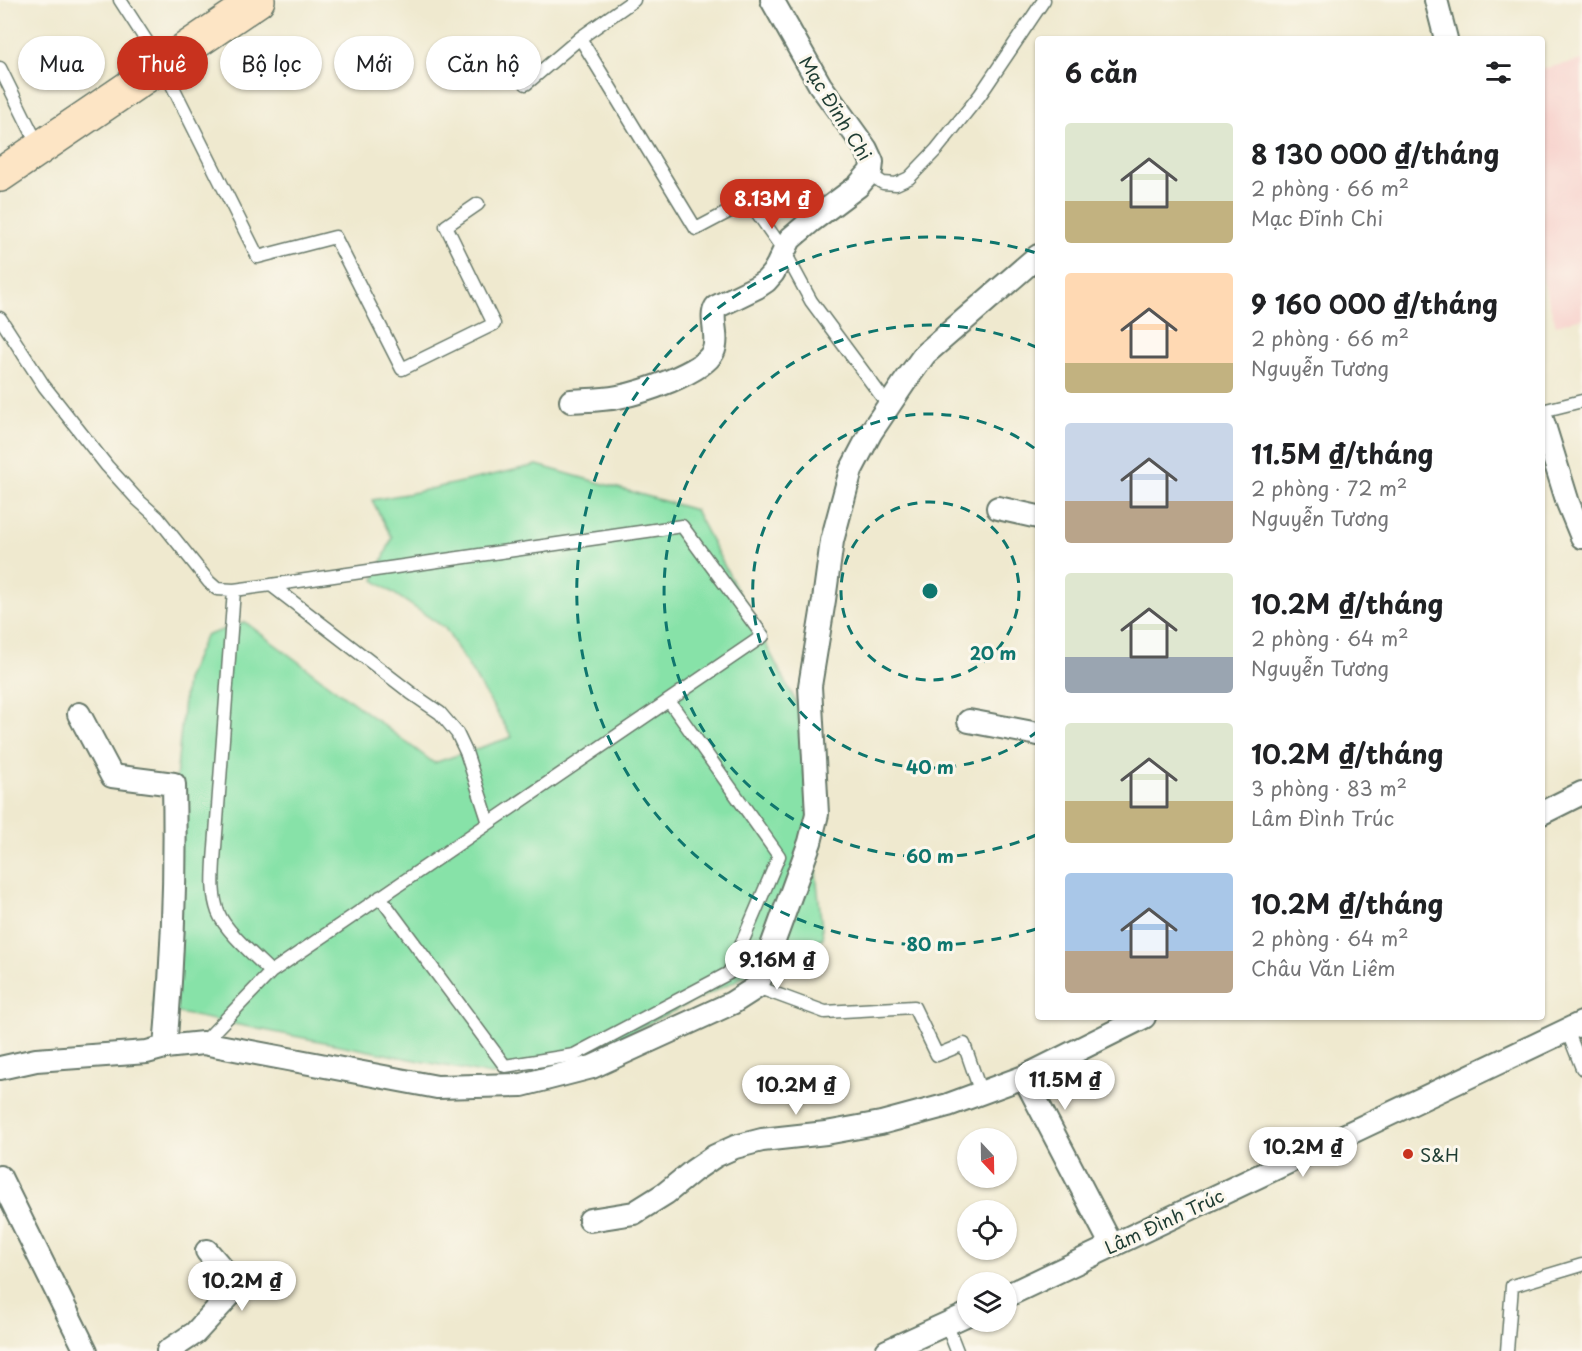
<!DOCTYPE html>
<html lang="vi">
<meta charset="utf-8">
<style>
body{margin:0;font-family:"Playpen Sans",sans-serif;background:#f6f6f6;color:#202124;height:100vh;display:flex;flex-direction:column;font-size:22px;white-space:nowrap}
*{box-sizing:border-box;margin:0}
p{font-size:20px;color:#757577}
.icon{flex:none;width:33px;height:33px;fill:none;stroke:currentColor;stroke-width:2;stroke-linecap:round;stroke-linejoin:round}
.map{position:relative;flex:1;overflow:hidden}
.details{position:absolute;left:1035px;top:36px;width:510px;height:984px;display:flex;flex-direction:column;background:#fff;border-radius:6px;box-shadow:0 2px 4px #0004}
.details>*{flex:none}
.top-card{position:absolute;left:18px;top:36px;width:570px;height:54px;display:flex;gap:12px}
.needle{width:39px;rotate:158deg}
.buttons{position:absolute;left:957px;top:1128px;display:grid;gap:12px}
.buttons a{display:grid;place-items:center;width:60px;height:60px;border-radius:50%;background:#fff;box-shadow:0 2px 4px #0004;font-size:30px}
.price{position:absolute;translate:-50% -51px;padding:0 14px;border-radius:21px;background:#fff;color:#222;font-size:20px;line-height:39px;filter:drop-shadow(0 2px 3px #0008)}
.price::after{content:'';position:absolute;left:50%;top:36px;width:18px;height:14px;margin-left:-9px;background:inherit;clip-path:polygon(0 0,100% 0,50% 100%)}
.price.current{background:#c8321e;color:#fff}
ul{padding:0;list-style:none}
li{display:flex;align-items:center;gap:18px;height:150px;padding:0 30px}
li span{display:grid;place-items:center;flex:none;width:168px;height:120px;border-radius:6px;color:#555}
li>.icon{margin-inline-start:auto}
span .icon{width:72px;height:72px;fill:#fffc;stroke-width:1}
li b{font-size:26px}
h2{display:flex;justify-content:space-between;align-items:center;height:72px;padding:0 30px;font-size:26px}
.tag{padding:0 21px;border-radius:27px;background:#fff;box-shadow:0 2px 4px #0004;font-size:21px;line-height:54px}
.tag.current{background:#c8321e;color:#fff}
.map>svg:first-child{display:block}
.built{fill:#f7d0cb}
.green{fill:#87e2a8;stroke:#53906e;stroke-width:1.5}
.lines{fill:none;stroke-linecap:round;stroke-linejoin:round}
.lane-casing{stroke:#68796a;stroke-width:15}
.street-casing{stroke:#68796a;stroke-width:26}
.secondary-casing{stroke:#68796a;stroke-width:36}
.lane{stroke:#fff;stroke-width:12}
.street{stroke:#fff;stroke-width:22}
.secondary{stroke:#fde5c5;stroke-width:33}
.ring{fill:none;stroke:#0f766e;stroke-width:3;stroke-dasharray:10 8}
.poi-dot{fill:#c8321e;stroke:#fbf7ec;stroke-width:2}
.labels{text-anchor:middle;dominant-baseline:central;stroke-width:6;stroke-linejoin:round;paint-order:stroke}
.street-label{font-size:18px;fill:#1f3d34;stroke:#fbf7ec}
.poi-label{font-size:18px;fill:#1f3d34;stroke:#fbf7ec;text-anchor:start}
.centre{fill:#0f766e;stroke:#fbf7ec;stroke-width:3}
.ring-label{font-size:18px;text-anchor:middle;font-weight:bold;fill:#0f766e;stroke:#fbf7ec;stroke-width:6;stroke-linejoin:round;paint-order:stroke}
</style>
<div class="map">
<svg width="1582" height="1351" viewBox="0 0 1582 1351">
<rect width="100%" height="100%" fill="#fbf7ec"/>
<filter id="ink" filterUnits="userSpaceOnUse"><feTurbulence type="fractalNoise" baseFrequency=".0167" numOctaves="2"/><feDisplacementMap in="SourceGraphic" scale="12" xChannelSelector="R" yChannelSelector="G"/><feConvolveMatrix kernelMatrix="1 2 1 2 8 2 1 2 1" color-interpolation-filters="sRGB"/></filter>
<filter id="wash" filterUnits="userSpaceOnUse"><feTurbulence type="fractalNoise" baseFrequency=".008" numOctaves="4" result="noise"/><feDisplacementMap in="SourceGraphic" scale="24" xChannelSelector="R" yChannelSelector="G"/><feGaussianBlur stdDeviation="1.35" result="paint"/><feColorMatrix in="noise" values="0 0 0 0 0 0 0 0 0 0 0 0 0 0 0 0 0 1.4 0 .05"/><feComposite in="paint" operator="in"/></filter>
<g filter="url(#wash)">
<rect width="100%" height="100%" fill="#efe9cf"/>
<path class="built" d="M1582,60v258l-26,7 -14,-47v-209z"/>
<path class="green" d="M537,465l158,45 103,196 25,232 -262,128 -70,9 -338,-67 33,-328 19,-44 40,-14 189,141 78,-26 -67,-109 -71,-48 18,-42 -20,-38 45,-8z"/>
</g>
<g filter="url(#ink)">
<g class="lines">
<g class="lane-casing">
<path id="lane" d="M120,0l42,65 96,192 77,-20 67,132 92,-45 -48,-98 32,-22
M634,0l-54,38 116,191 53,-28 35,50 27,50 77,104
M0,68l39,79
M526,84l54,-46
M868,173l15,10 13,1 13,-6 27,-28 44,-55 64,-95
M0,318l44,68 63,80 30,33 21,19 51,64 8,7 17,1 37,-5 140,108 29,20 17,20 9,19 23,71
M1542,411l40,-10
M234,590l-20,271c-1,18 -2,34 4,51 7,19 38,45 53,60
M380,897l125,169 69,-11 155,-82 50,-117 -110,-155
M757,987l68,25 89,-5 23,48 27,-11 17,49
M1567,1030l15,38
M203,1043l68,-71 492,-336 -81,-110 -411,59
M946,1323l11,28
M1507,1351l5,-65 70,-21"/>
</g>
<g class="street-casing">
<path id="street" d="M1436,0l10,39
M571,401c15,-1 32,-1 47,-4 22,-4 85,-24 95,-45 7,-15 -4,-34 3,-45l41,-20 9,-6 7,-8 5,-9 12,-25 20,-17 48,-36 13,-15 1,-9 -6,-13 -46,-64 -48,-85
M1542,419l26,84 14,34
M998,508l40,9
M79,714l33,62 62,8c2,88 -1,175 -9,263
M969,721l69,13
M1542,813l40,-20
M0,1068l36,-8 111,-8 18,-5 38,-4 234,44 85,-2 70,-18 140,-64 25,-16 53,-145 7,-28 -7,-128 14,-86 8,-59 19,-71 20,-38 33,-49 21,-29 113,-98
M0,1177l86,174
M590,1220l44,-7 32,-20 27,-22 22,-15 20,-9 27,-7 64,-7 55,-10 67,-18 76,-28
M1112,1246l-88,-169 120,-60
M1006,1296l576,-273
M168,1351l27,-18 34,-37 2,-10 -5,-13 -19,-22
M887,1351l81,-37"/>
</g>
<g class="secondary-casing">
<path id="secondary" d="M0,175l258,-175"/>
</g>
<use href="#lane" class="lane"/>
<use href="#street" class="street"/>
<use href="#secondary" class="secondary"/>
</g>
</g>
<g class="ring">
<circle cx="930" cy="591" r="89"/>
<path d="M1038 731A177 177 0 1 1 1038 451"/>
<path d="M1036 835A266 266 0 1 1 1036 347"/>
<path d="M1036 929A354 354 0 1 1 1036 253"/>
</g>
<circle class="poi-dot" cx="1408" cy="1154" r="6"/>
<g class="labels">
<g class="street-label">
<text transform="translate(836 108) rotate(58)">Mạc Đĩnh Chi</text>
<text transform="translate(1164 1221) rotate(-25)">Lâm Đình Trúc</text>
</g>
<g class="poi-label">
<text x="1420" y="1154">S&amp;H</text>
</g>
</g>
<circle cx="930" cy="591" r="9" class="centre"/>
<g class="ring-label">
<text x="993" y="660">20 m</text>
<text x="930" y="774">40 m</text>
<text x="930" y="863">60 m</text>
<text x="930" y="951">80 m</text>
</g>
</svg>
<div class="buttons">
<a><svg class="needle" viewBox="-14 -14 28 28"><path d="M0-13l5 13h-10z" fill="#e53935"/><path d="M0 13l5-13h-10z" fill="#757577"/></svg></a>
<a><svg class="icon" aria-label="locate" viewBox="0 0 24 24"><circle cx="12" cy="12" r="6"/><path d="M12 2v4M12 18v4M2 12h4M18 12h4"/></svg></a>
<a><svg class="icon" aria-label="layers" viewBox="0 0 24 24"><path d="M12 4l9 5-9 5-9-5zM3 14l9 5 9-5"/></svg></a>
</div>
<b class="price current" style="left:772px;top:230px">8.13M ₫</b>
<b class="price" style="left:777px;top:991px">9.16M ₫</b>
<b class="price" style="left:1065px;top:1111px">11.5M ₫</b>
<b class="price" style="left:796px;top:1116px">10.2M ₫</b>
<b class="price" style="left:1303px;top:1178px">10.2M ₫</b>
<b class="price" style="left:242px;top:1312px">10.2M ₫</b>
<div class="top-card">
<a class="tag">Mua</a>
<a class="tag current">Thuê</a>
<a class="tag">Bộ lọc</a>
<a class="tag">Mới</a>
<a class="tag">Căn hộ</a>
</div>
<section class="details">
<h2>6 căn<svg class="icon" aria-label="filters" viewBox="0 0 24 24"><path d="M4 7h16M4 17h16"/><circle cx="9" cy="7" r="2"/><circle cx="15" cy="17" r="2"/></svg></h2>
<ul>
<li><span style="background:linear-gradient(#dfe7d0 65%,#c2b280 0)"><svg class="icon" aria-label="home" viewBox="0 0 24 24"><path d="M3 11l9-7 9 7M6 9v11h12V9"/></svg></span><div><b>8 130 000 ₫/tháng</b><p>2 phòng · 66 m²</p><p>Mạc Đĩnh Chi</p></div></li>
<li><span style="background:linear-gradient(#ffd9b3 75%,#c2b280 0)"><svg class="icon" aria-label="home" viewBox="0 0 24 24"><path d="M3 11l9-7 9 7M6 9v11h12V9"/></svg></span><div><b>9 160 000 ₫/tháng</b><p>2 phòng · 66 m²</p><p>Nguyễn Tương</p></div></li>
<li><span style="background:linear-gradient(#c9d6e8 65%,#b9a48a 0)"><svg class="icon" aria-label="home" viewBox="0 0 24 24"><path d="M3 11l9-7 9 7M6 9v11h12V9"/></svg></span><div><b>11.5M ₫/tháng</b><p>2 phòng · 72 m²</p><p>Nguyễn Tương</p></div></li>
<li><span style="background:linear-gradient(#dfe7d0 70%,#9aa5b1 0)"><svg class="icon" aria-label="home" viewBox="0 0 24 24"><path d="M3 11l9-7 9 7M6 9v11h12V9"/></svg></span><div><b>10.2M ₫/tháng</b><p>2 phòng · 64 m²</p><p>Nguyễn Tương</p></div></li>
<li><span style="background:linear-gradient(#dfe7d0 65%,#c2b280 0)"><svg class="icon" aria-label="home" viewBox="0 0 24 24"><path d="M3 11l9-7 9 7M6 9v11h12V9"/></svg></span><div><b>10.2M ₫/tháng</b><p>3 phòng · 83 m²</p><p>Lâm Đình Trúc</p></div></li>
<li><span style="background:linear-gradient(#a9c7e8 65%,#b9a48a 0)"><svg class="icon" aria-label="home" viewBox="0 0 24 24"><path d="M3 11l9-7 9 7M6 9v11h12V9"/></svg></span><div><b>10.2M ₫/tháng</b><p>2 phòng · 64 m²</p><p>Châu Văn Liêm</p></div></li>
</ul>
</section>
</div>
